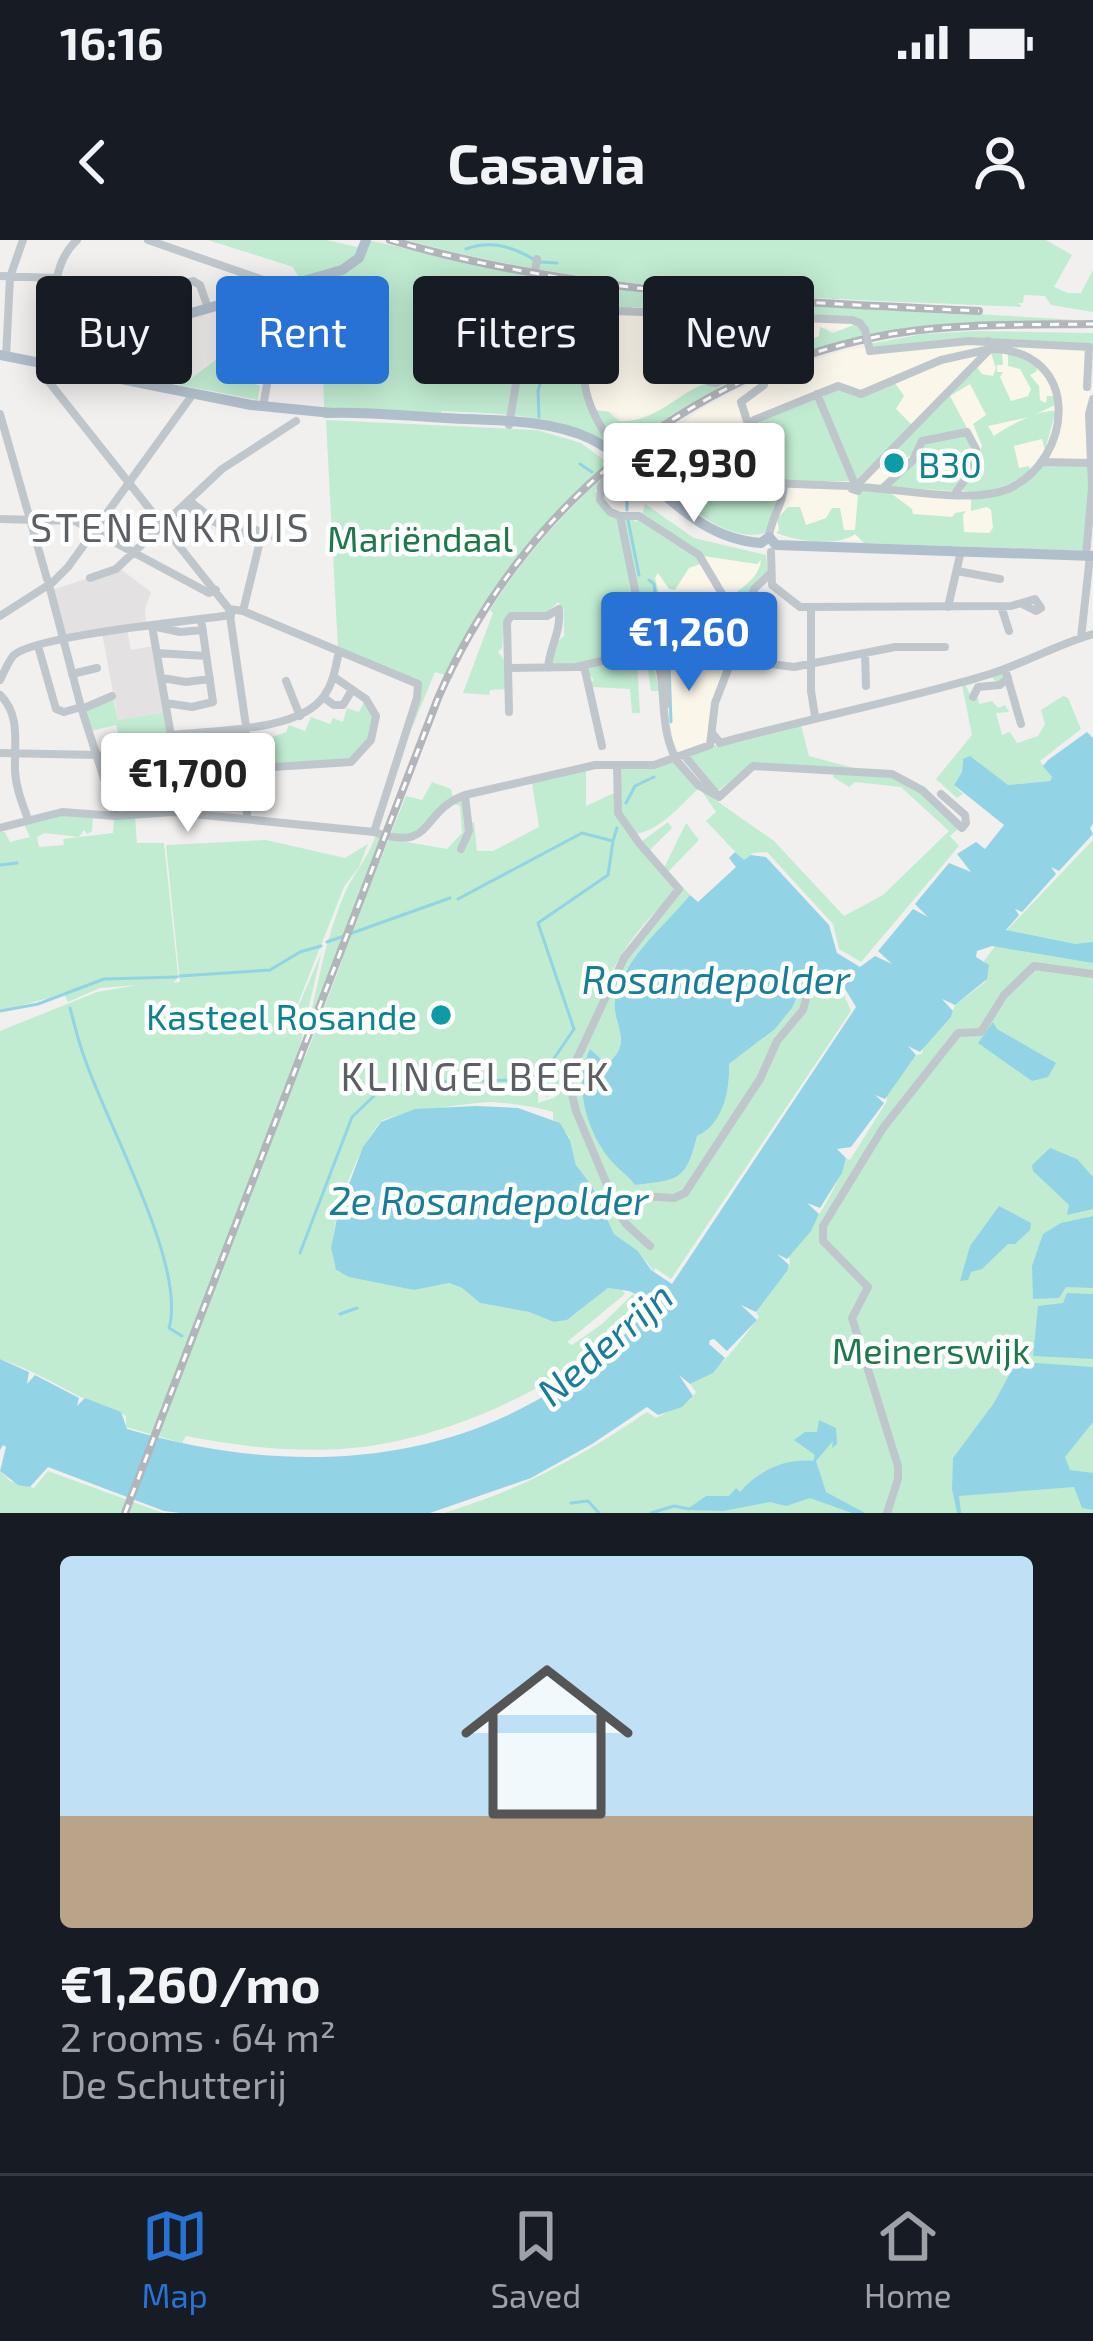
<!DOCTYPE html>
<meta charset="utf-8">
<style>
body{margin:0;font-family:"Exo 2",sans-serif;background:#242831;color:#f1f3f6;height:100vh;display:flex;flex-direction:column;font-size:45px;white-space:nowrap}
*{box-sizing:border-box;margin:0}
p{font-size:39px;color:#9ea1a6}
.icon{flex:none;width:66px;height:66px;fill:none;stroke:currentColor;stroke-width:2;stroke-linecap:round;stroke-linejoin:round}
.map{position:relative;height:1273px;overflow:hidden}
.panel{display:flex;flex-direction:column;background:#171b24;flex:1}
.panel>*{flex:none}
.banner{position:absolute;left:36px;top:36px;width:1023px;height:108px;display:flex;gap:24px}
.price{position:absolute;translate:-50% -102px;padding:0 27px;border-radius:12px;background:#fff;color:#222;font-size:39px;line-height:78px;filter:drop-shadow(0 3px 6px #0008)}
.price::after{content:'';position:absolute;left:50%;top:72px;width:36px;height:27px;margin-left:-18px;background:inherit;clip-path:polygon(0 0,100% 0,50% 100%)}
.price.active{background:#2772d4;color:#fff}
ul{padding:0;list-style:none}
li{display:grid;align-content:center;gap:24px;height:636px;padding:0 60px}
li+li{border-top:3px solid #363941}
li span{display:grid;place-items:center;height:372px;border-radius:12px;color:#555}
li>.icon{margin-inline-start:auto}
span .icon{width:216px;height:216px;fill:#fffc;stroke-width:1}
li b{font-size:51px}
.chip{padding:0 42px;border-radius:12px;background:#171b24;box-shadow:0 6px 30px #0003;font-size:42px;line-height:108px}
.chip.active{background:#2772d4;color:#fff}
.status{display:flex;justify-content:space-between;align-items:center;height:84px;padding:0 60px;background:#171b24;direction:ltr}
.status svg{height:33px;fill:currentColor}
header{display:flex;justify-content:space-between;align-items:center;height:156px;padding:0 60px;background:#171b24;font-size:54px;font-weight:700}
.tab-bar{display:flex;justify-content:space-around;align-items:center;height:168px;border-top:3px solid #363941;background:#171b24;font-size:33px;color:#9ea1a6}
.tab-bar a{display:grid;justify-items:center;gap:6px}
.tab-bar .active{color:#2772d4}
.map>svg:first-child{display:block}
.commercial{fill:#fbf6ea}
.education{fill:#e3e1e1}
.green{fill:#c1ecd2}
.water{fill:#92d4e5}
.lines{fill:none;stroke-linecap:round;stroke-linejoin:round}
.stream{stroke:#92d4e5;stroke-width:3}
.minor{stroke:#bfc7cd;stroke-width:8}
.major{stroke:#b1bfcc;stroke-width:10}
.rail-casing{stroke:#b2b5b9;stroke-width:8}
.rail{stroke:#fff;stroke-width:3;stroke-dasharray:9;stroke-linecap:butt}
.minor-bridge{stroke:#bfc7cd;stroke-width:8}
.culture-dot{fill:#0f9aa8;stroke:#fff;stroke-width:4.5}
.labels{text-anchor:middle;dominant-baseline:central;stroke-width:9;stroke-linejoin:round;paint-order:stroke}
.culture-label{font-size:36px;fill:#0d838f;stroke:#fff;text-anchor:start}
.park-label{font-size:36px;fill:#1e784b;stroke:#fff}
.neighbourhood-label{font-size:39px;letter-spacing:3px;fill:#5c6064;stroke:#fff}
.water-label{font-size:39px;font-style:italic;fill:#177d99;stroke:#fff}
</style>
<div class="status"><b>16:16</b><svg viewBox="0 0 49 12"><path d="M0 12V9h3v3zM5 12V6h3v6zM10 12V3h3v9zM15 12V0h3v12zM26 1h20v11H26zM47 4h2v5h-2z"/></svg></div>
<header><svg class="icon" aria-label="back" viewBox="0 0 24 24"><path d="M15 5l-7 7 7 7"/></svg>Casavia<svg class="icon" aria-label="person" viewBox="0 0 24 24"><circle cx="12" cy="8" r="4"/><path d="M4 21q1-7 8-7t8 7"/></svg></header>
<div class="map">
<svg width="1093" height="1273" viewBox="0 0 1093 1273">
<rect width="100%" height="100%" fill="#f2efef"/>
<path class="commercial" d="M612,74l247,9 -12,7 -27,-2 -1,8 -50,22 -17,-5 -87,55 -34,13h-9l-7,-9 -22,-3 -6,-16 -1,-33 10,-36z
M910,103l183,1 -11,207 -298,-14 -86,-24 -46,-38 -13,-20 67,-49 63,-31 77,-25z
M650,273l46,31 72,14 -20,39 -42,147 -26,9 -8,-14 -5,-64 -22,-50 -21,-106z"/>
<path class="education" d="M119,328l32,24 -6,17 1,16 -19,5 4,20 23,-4 13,66 -49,8 -16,-87 -37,2 -13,-45z"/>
<path class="green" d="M208,0h119l34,8 -14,18 -47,14 -7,-13z
M368,0l135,31 140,22 432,27 -129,5 -78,12 -7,-15 -229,-15 -1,3 -36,-10 -8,14 6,9 -12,51 13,36 15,2 10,9c40,3 61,-34 97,-40l-6,-1 42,-27 17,5 50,-22 1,-9 13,6 26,-10 7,14c-87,20 -177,56 -244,116 -53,-40 -119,-39 -180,-42l-1,3 -117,-5 -2,-95 35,2 1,-20 -6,-9 -5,-2 -18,8 1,13 -7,2 -15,-23 30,-12z
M407,0h639l26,15 -18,32 14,6h13l12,-23v42l-42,-7 -6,-9 -21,-1 -1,8h-5l4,4c-207,-9 -413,-11 -615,-67z
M323,69c-24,20 -70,37 -79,71l16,6 -2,14 -78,-15v-4l10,-2 80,-59 12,1z
M977,91l116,2v13l-105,-7 -114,12 -5,-7 54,-10z
M1008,110l27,13 2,8 -7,4 9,11 1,14 6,3 1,-7h8v9l-25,12 -42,9 6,10c11,-9 47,-27 62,-25l-11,39 -3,-11 -28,7 5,22 10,-2 1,5c-23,16 -43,24 -69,19l21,-44 -9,-22 13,-9 -16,-31 -20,12 17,32 -35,8 -45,40 -9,-10 99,-99 5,7 11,2 3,-8 -5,-15h11l1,12h-6v7h6l-3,5 11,24 17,-5 3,-7 -11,-20 -12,-3z
M895,143l9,13 -8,13 16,16 -56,55 -35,-82 17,-10 24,8z
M815,158l37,83h-90v-15l-18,-1c1,-51 30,-50 71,-67z
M326,180l211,10 44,13 27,20c-67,62 -124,129 -163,212l-10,-3 -23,56 8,-47 -82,-32z
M964,193l11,14c-3,17 -9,35 -24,44l-60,-4 -2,-6 25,-21 7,-16z
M1044,224l46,1 -5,86 -221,-8 -9,-9c-16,13 -60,7 -79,-1l3,-3 -2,-11 11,-12h12l6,18 20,-7 6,-10h8l4,22h11l3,-36 4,-5 26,2 24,18 1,5 39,3 3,-4 11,-2 -3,4 1,17 25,1 4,-5 -2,-18 -4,-3 -16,4v-15l19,-1z
M609,231l-14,20 23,28 30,123 -2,6 -50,14 -42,3 -4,-3 5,-18 9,-8v-27l-6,-7 -11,11 -38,3 -5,4 -2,28 -4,4 9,12v25l-17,1 -1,5 -26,-2 30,-80 -3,-3c33,-53 73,-96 119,-139z
M665,241l114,5 3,3c-4,16 -14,29 -16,44 -36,10 -73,-23 -100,-44z
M645,264l49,34 72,17 2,16 -20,25 -14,7 -6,-3c12,-13 31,-20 33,-40l-4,4 -54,-8 -61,-41z
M624,278h10l1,4 3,-3 50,29 15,15 -14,5 -14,22 -6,-1 -11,-16 -3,5 10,41 -4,4 -8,-1 2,12 -10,-9z
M651,413l8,38h-8l-4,-28 -10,-1 3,51h-8l-2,-24 -38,-2 -2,-4 4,-3 -7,-8 3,-5z
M1003,433l2,6 -8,4 -5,-6 -26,9 7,14 5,-2 1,6 13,-3 6,7 7,-3 4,7 -13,1 6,22 8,-3 7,11 21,-7 7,-12 -4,-14 22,-14 5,2 13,31 -41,32 12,16 -2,4 -42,4 -45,-26 -1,13 -8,13 9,9 -6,4 -21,-19 36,-44 -10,-50z
M113,458l5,22 49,-8 4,22 -49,12 -6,-21 -25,6 -7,-21z
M365,460l9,20 -6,21 -17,18 -79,6v-28l14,-5 3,-7 16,6 6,-14 19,7 3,-6 10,4 4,-14 12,4z
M800,481l9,35 100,27 49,46 -8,7 9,10 -98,116 -22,-13 -6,-25 -66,-72 -14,1 -9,8 -38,-40 10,-9 -15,-22 73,51 70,75 39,-21 66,-64 -48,-44 -46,-5 -6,5 -16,-10 1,-4 -83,-9 -33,27 -28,-35 19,-9z
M674,521l25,27c-19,18 -39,42 -63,46l-17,-22 1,-44 29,1z
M586,529v37l28,-13 3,20 21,31 30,-22 4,6 -25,25 16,17 23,-47 13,17 -32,33 10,11v7c-24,21 -45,45 -61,73 -17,30 -41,121 -69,133l-9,-5v11l16,-5 12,-12 48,123 -1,-5c14,13 22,-1 34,-7l30,3 12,-7 55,-93 15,-16 20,-44 28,-35 3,-19 -4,2 -1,16 -34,41 -15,36 -73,109 -8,6 -31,-1 -19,13 -8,-3 -47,-115v-13l57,-121 55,-70 8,9c-27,33 -61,57 -74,100 -8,28 21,44 -9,69l-17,-15c-18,36 -2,86 25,116 6,7 14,11 21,20 41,-5 50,-3 61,-49 26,-13 33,-45 32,-72l46,-35 17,-21 17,-39 33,21 9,21 -180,268 -16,-11 -1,4 -16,-21 -24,-17 -22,-48 -16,-21 -7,-29 -16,-17v-7c-18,-6 -44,-9 -63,-10 -14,0 -100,12 -108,19 -23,21 -64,122 -44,151l76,18 35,-7 13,5 18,15 49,9 26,10 12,-2 41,-32 14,2 3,4 -58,48 5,3 30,-21 31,-30 12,6c-60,78 -187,135 -283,147 -59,7 -119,0 -176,-11l-4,7 -56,-16v-11c-17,-10 -40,-15 -53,-23 -23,-12 -48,-26 -73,-34v-328l97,-39 41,-7 -38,3 -32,14 -4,-8 -64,17v-179h5l5,10 20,-5 -7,-15 25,-7 45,2 -1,14 -5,3 -3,-4 -5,7 -34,-4 -8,4 2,10 25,-2 -1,-6 50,-6 1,-16 21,-1 2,27h27l14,132 -4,8 6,-1 -14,-137 100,-5 79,18 23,-14 -9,23 -15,20 -62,157 39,-90 -23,101 7,3 38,-100 -7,-2 -28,71c10,-45 18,-89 36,-132 9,-21 24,-37 32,-60l7,2 -30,74 5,3 31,-75 58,10 15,-16 -2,-27 -8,-3 12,-6 5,33 1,-7 4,-1 3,29h16l46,-24 -7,-44z
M432,542l19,7 2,9 -37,36 -26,2 16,-40 16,4z
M1093,600v673h-649c74,-22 139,-57 203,-101l9,6 34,-18 6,-8 -6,-8c31,-12 49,-42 69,-67l-3,-5 34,-47 -1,-10c19,-19 51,-71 57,-97l4,2 37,-59v-7l29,-39 6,-1 2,-8 27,-29 4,-12 30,-23 3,-15 -4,-6 24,-32z
M0,1231l10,10 24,7 14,-17 115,42h-163z"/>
<path class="water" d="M1087,492l6,6v86l-3,4 3,6 -34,37 -8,-4 5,7 -34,38 -7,-3 4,6 -13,15 69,14 18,-2v21l-101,-17 -15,5 -1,6 13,8 -2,14 -32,26 -13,-6 11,12 -2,6 -31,35 -12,-6 8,9 -31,44 -10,-4 9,8 -33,44 -14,2 9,9 -4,15 -22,35 -13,-5 12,11 -8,17 -24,28 -10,-5 12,11 -2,6 -31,41 -15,-7 16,15 -30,31 -13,-12 -4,1 -1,4 16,14 -12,15 -23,11 -11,-9 14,21 -11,11 -24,8 -11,-8 -55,37 -61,34 -101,35h-249l-17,-2 -116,-44 -18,20 -12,-2 -18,-14 6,-24 -3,-2 -3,5v-91l29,13 -2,12 8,-9 44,23 -2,8 8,-8 36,14 6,17c189,56 385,34 522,-120v-9l-20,-9 -21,-3 -41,32 -13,2 -25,-10 -49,-9 -18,-15 -13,-5 -35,7 -65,-13 -13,-7 -5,-22 7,-35 25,-66 18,-25 34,-13 61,-3 42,2 42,15 10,17 6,25 16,21 22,48 24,17 13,19 21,14 184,-277 -12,-20 -34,-19 -18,40 -17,21 -46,35c1,27 -6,60 -32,72 -11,46 -20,44 -62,49 -6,-9 -14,-13 -20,-20 -28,-29 -43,-81 -25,-116l17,15c30,-24 1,-42 9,-69 13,-43 47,-67 74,-100l8,7 38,-35 -7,-9 6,-6 9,8 7,-5 15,2 63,68 8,28 23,14 15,-11 17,8 -14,-13 35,-42 15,8 -13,-13 34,-41 22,9 -14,-18 19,-12 9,7 19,-24 -50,-40 8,-13 1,-13 7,-3 38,29 42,-4 2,-4 -9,-11 5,-6z
M993,782l4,7 59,34 -8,14 -16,4 -54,-38z
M1050,908l27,11 16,18v32l-26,6 2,-10 -36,-34 -1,-6z
M999,966l32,17 -1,7 -15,14h-7l-26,25 -11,3 -3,8 -8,1 10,-35z
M1093,976v72l-27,-1 -7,11 -26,1 -1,-33 11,-32 18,-11z
M1067,1053l26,1v65l-60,-3 5,-50 25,-3z
M1022,1122l71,5v55l-28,35 5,13 23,3v37l-11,-2 -8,-21 -115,9 2,17h-4l-5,-24 1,-31 41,-55 21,-39z
M819,1180l17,8 1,16 -5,4 1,-7 -17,20 10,31 39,21h-13l-42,-15 -24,8 -16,-4 -47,9 -37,-1 20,-14h23l7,-8 4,4c17,-20 44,-34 73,-31l2,-6 -21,-15 11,-8h12z"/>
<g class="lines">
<path class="stream" d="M466,9c24,-9 45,-3 67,10
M541,22l16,1
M550,67l9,-14
M539,177l-1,-26 6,-21
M580,224l12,8
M627,253v17
M628,280l11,55
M649,340l5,4 6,47
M662,399l7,25 2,58
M626,563l9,-17 19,-9
M0,625l17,-2
M458,659l124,-66 31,8 4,-13
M327,702l123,-44
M180,736l90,-6 30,-18 21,-6
M70,768c5,18 9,37 16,54 22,64 101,205 83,266l13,8
M0,771l38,-7 66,-25 73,-2
M536,845l38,-56 -36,-106 70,-48 5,-34
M300,1013l52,-136 23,-22 31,-12 105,-3 22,7
M340,1074l17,-6
M571,1263l17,-2 11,12
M651,1273l23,-7 15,3"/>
<path class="minor" d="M148,0l121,42 4,8
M0,36l55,2
M691,75l1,32 17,35 7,1 39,-17 6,4
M56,78l137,-37 7,4 8,23
M870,111l99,-10 120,6 -2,40
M6,117l4,-80 13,-37
M52,119c4,-39 -6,-91 25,-119
M49,126v16l180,227 17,117 1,92
M817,154l37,88
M263,167l7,-40
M0,174l47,165
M509,185l28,-166
M749,187l-8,-25 23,-17v-8
M636,213l18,-8 19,4 16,30
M1041,222l51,1
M666,235l78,-39 10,-16 84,-34 23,8 80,-34 49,-11 -131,134
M854,242l6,3 -2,6 -6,-2z
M851,246c-41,-1 -81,-3 -122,-5 -23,-1 -52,1 -74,-7 -43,-16 -75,-69 -71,-112 2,-24 8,-43 32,-51l236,9 8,3 5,7
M860,247c41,2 111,17 148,2 66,-29 75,-140 -18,-140l-2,-8
M883,248l30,-28 9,-19 45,-9 9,17 -6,24 -14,19
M190,261l15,12 72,24
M185,265l18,13 58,21
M620,276h19l60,39 28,47h20
M0,279l75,2 134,72 7,-3
M769,297c2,-21 15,-32 15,-54
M771,312l1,33 28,22 211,-1 24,-7 6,9 -5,3 -14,-7
M1086,316l6,-69 -3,-73 4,-15
M957,331l43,8
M90,338l26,-9 106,-100 74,-48
M49,345l32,122 35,109
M1001,366l8,25
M811,367v84l4,25
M948,367l13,-56
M229,369l14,2 175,73 -1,14 -43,134
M243,371l18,-74
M0,376l53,-34 15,-15 125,-173
M203,390l-23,2 -28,-6 25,144 4,3 170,-11 20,-22 5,-24 -10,-17 -32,-22
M1081,398l9,-82
M38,406l18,63 8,3 17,-5
M654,409c14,34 4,72 20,106
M157,413l49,3
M865,413l1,33
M732,419l62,8 101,-20h50
M584,426l18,80
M662,426l4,10 1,28
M510,428l66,-1 78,-18 -15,-39 -19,-94 -10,-4 -10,-12 1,-14 13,-16
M1005,429l16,55
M72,434l25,-6
M162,438l24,4 24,-3
M0,440c4,-7 8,-19 14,-25 23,-20 178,-34 217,-40
M286,441l14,35
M0,455c21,20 14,49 15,76 1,17 7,32 13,48
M323,457l11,8h9l9,-15
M973,457l5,-10 22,-2 8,-7
M166,463l26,4 21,-5 -12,-83
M82,469l30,-13
M509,472l-2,-90 4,-6h36l12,-7c2,26 -9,35 -11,59
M713,494l7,9c90,-25 181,-42 270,-69 35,-11 68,-30 103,-40
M173,495c41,-5 126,-3 151,-39 10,-14 11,-28 15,-44
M0,513l98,2
M684,515l34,41
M677,521l21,24 21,12
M617,525l1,48 21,30 40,46 -55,69 -56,120 8,33 40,95 9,3 19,-13 30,2 11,-5 75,-114 17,-38 26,-31 6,-22
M719,557l34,-31 139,8 30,16 40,38 4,-5 -1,-8 -24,-21
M0,588l62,-16 54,4 56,-4 202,20c61,21 45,-20 91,-37l130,-30h59l56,-20 5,-42 17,-44 6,-34 17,-37 15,-14
M461,609l8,-18 -4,-36
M612,963l14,21 24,22
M887,1273l11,-34v-13l-46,-148 16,-31 -45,-46v-15l60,-98 75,-95 23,-1 23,-37 30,-29 59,8"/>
<path class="major" d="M0,115l251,50 81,8
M52,120l40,1 40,-31 210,-60 17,-12 7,-18
M326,173c40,-2 79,3 119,5 47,3 103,0 146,21 61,31 96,99 170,104l8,-6 7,8 317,11"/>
<g class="rail-casing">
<path id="rail" d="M390,0c193,56 390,61 589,71
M125,1273l313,-815c82,-189 249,-328 453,-364 67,-11 135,-9 202,-10"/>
</g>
<use href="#rail" class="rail"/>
<path class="minor-bridge" d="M865,90l5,21
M614,230l22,-17"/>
</g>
<g class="culture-dot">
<circle cx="894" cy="223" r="12"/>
<circle cx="441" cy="775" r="12"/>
</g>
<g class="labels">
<g class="culture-label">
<text x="918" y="223">B30</text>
<text x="417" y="775" text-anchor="end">Kasteel Rosande</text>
</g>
<g class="park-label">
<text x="420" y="297">Mariëndaal</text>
<text x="931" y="1109">Meinerswijk</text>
</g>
<g class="neighbourhood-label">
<text x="171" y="286">STENENKRUIS</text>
<text x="476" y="835">KLINGELBEEK</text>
</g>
<g class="water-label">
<text x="716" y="738">Rosandepolder</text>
<text x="489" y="959">2e Rosandepolder</text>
<text transform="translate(604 1103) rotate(-41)">Nederrijn</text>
</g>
</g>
</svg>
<b class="price" style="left:694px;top:285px">€2,930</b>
<b class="price active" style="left:689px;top:454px">€1,260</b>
<b class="price" style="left:188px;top:595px">€1,700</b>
<div class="banner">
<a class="chip">Buy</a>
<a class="chip active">Rent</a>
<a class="chip">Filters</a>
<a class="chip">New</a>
</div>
</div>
<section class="panel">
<ul>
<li><span style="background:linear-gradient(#bfe0f5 70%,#b9a48a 0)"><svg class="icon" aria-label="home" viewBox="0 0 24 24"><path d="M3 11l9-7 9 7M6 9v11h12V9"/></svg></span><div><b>€1,260/mo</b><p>2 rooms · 64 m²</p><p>De Schutterij</p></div></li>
</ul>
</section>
<nav class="tab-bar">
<a class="active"><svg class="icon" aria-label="map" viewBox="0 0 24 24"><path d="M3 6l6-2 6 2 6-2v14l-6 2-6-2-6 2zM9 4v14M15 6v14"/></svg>Map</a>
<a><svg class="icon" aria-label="saved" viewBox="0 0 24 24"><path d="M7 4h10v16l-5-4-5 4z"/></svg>Saved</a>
<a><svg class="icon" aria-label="home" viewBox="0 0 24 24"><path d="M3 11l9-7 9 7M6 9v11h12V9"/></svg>Home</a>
</nav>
